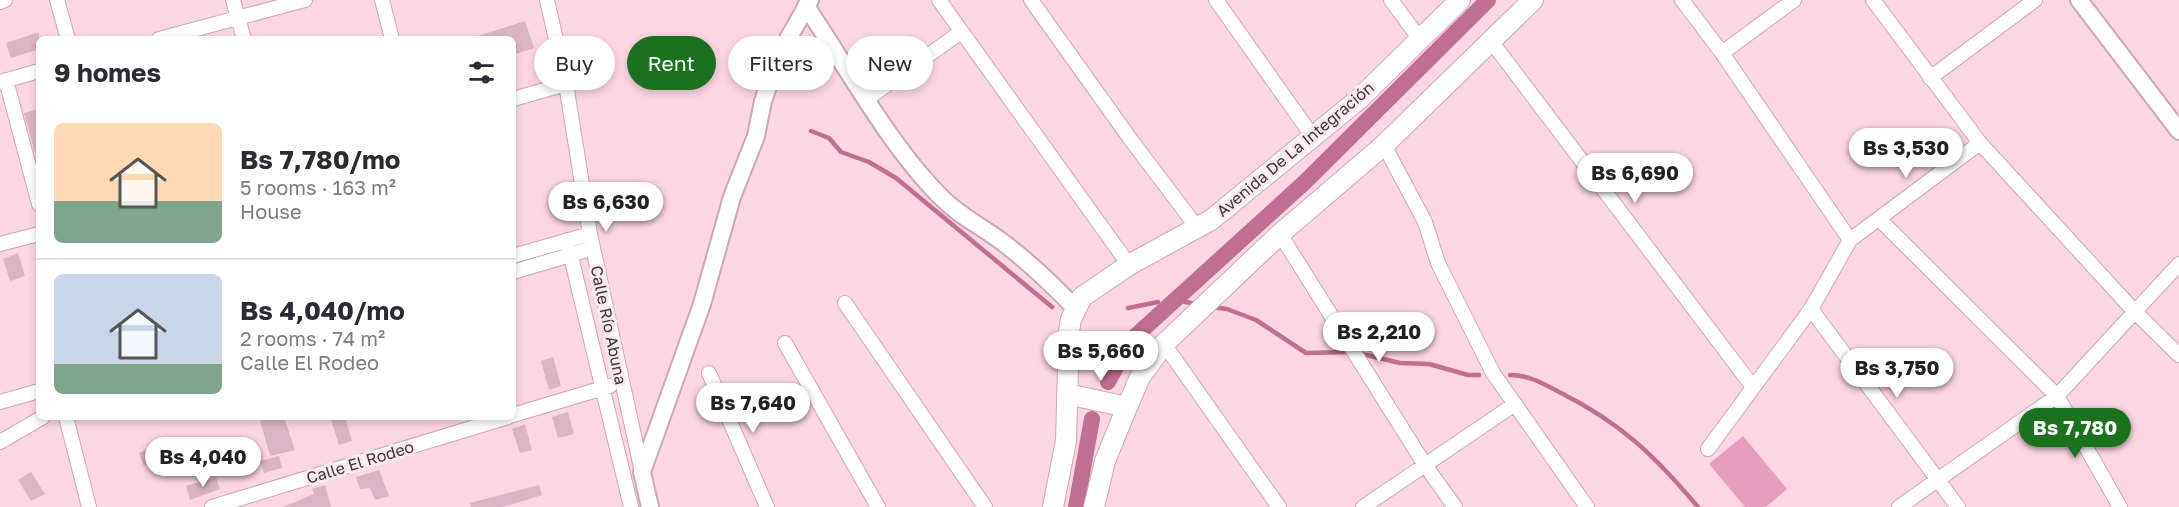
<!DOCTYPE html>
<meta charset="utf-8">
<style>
body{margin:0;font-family:"Golos Text",sans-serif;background:#f2f2f3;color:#2b2b33;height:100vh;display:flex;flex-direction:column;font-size:22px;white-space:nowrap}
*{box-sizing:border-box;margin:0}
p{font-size:20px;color:#7c7c81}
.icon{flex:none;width:33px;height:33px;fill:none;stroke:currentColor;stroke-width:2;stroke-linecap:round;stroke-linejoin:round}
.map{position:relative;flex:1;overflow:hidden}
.drawer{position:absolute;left:36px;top:36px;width:480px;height:384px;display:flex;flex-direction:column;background:#fff;border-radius:9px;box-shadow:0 3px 9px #0003}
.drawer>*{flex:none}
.hud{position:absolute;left:534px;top:36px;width:570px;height:54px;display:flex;gap:12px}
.price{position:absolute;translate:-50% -51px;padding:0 14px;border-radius:21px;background:#fff;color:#222;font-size:20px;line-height:39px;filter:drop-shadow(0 2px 3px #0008)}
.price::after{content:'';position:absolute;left:50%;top:36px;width:18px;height:14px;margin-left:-9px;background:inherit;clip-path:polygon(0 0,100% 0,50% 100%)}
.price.active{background:#1a721e;color:#fff}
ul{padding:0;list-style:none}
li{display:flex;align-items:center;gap:18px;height:150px;padding:0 18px}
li+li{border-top:2px solid #e1e1e2}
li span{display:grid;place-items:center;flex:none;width:168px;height:120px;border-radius:9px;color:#555}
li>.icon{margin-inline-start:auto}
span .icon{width:72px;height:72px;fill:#fffc;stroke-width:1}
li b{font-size:26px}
h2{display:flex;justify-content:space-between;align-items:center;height:72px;padding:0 18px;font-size:26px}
.pill{padding:0 21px;border-radius:27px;background:#fff;box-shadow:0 3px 9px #0003;font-size:21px;line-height:54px}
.pill.active{background:#1a721e;color:#fff}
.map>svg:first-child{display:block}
.green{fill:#e49dba}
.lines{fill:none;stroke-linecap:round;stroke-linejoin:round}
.stream{stroke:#c06e91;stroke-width:4.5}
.canal{stroke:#c06e91;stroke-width:16}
.building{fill:#dbb5c3}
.minor-casing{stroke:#cca7b5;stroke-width:16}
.tertiary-casing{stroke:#cca7b5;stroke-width:20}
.secondary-casing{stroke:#cca7b5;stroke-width:22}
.minor{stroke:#fff;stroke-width:14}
.tertiary{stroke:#fff;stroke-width:16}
.secondary{stroke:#fff;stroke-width:20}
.labels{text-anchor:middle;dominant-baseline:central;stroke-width:6;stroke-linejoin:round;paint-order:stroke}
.street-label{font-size:16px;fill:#423339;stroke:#faeaf0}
</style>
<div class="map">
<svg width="2179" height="507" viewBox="0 0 2179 507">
<rect width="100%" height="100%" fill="#fdd6e4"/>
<path class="green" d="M1743,436l44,53 -21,18h-21l-36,-43z"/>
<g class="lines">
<path class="stream" d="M811,131l18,7 12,14 28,10 27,16 156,129
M1185,302l12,2
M1211,307l16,2 29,11 50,33 44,-1
M1128,308l30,-6
M1358,353l42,10 29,1 39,11h11
M1510,375c19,0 34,9 51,18 60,30 94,63 137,114"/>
<path class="canal" d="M1108,382l22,-41 175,-159 183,-182
M1076,507l16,-88"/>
</g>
<path class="building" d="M525,21l9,27 -21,7v-16h-35v-3z
M39,32v17l-28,9 -5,-15z
M39,109v43l-4,1 -11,-40z
M18,253l7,23 -15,5 -7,-22z
M553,357l8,29 -12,4 -8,-29z
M568,412l6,22 -16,4 -6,-21z
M259,417h25l11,33 -25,6z
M330,417h15l7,24 -13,4z
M525,424l7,26 -12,3 -8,-24z
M161,444l4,14 -21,8 -5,-13z
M279,456l3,12 -18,5 -4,-12z
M379,470l10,26 -14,4 -5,-12 -10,1 -4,-12z
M31,472l14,22 -14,7 -13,-21z
M216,477l4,12 -30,11 -4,-14z
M325,485l6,22h-48l31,-13 -2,-5z
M539,485l3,10 -39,12h-32l-1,-4z"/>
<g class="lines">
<g class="minor-casing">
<path id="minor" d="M57,0l11,39
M233,0l11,39
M382,0l10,39
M547,0l19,84 24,150 52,238
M939,0l190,265
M1031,0l100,140 65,86
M1216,0l97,137
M1391,0l28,38
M1682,0l40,53 128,187 -39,69 -103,140
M1873,0l107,143 156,170 43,42
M0,2l5,-2
M159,39l146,-39
M1491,41l262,346
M1722,53l72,-53
M1930,78l105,-78
M6,80l33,124
M0,82l39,-11
M513,99l53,-15
M867,99l94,-67
M1384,145l41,77 13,41 55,110 94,134
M1879,219l178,177 63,111
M1280,234l145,231 30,42
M567,240l64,267
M1850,240l130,-97
M0,244l39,-10
M513,256l77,-22
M513,272l80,-24
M845,303l140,204
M1811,309l147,198
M785,343l93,164
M1164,344l115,163
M709,373l58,134
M0,402l39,-11
M513,415l97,-29
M66,417l23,90
M0,442l43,-25
M212,507l296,-90
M1363,507l152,-103
M1899,507l158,-111 122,-132"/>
</g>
<g class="tertiary-casing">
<path id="tertiary" d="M2079,0l100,131
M806,6c40,60 84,140 134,190 16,17 35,27 54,40 30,21 57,47 82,73
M650,507l-8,-35 60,-168 30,-107 24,-61 7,-35 17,-48 30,-53"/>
</g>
<g class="secondary-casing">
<path id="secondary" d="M1067,394l60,13
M1053,507l13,-66 3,-109 2,-13 11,-22 47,-32 82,-45 148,-121 101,-99
M1094,507l11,-46 22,-54 13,-30 24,-33 116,-110 104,-89 149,-145"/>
</g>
<use href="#minor" class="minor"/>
<use href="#tertiary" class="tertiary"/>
<use href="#secondary" class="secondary"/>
</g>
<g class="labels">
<g class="street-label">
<text transform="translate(1295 149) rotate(-40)">Avenida De La Integración</text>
<text transform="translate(609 325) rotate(78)">Calle Río Abuna</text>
<text transform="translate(360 462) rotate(-17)">Calle El Rodeo</text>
</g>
</g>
</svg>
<b class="price" style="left:1906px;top:179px">Bs 3,530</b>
<b class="price" style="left:1635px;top:204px">Bs 6,690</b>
<b class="price" style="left:606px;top:233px">Bs 6,630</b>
<b class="price" style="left:1379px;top:363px">Bs 2,210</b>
<b class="price" style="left:1101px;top:382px">Bs 5,660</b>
<b class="price" style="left:1897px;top:399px">Bs 3,750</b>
<b class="price" style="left:753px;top:434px">Bs 7,640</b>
<b class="price active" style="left:2075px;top:459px">Bs 7,780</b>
<b class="price" style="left:203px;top:488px">Bs 4,040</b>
<div class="hud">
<a class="pill">Buy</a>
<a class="pill active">Rent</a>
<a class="pill">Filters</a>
<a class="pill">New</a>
</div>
<section class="drawer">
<h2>9 homes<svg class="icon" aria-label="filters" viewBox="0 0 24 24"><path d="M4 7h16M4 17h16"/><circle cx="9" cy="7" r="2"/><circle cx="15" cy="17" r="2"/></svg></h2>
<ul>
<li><span style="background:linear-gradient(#ffd9b3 65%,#7fa58c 0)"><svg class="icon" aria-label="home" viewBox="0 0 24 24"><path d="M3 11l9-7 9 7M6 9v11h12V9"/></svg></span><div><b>Bs 7,780/mo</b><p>5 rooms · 163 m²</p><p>House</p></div></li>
<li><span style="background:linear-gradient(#c9d6e8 75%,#7fa58c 0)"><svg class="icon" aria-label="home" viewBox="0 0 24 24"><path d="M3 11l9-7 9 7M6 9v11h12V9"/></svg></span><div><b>Bs 4,040/mo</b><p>2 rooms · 74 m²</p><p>Calle El Rodeo</p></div></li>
</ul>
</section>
</div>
